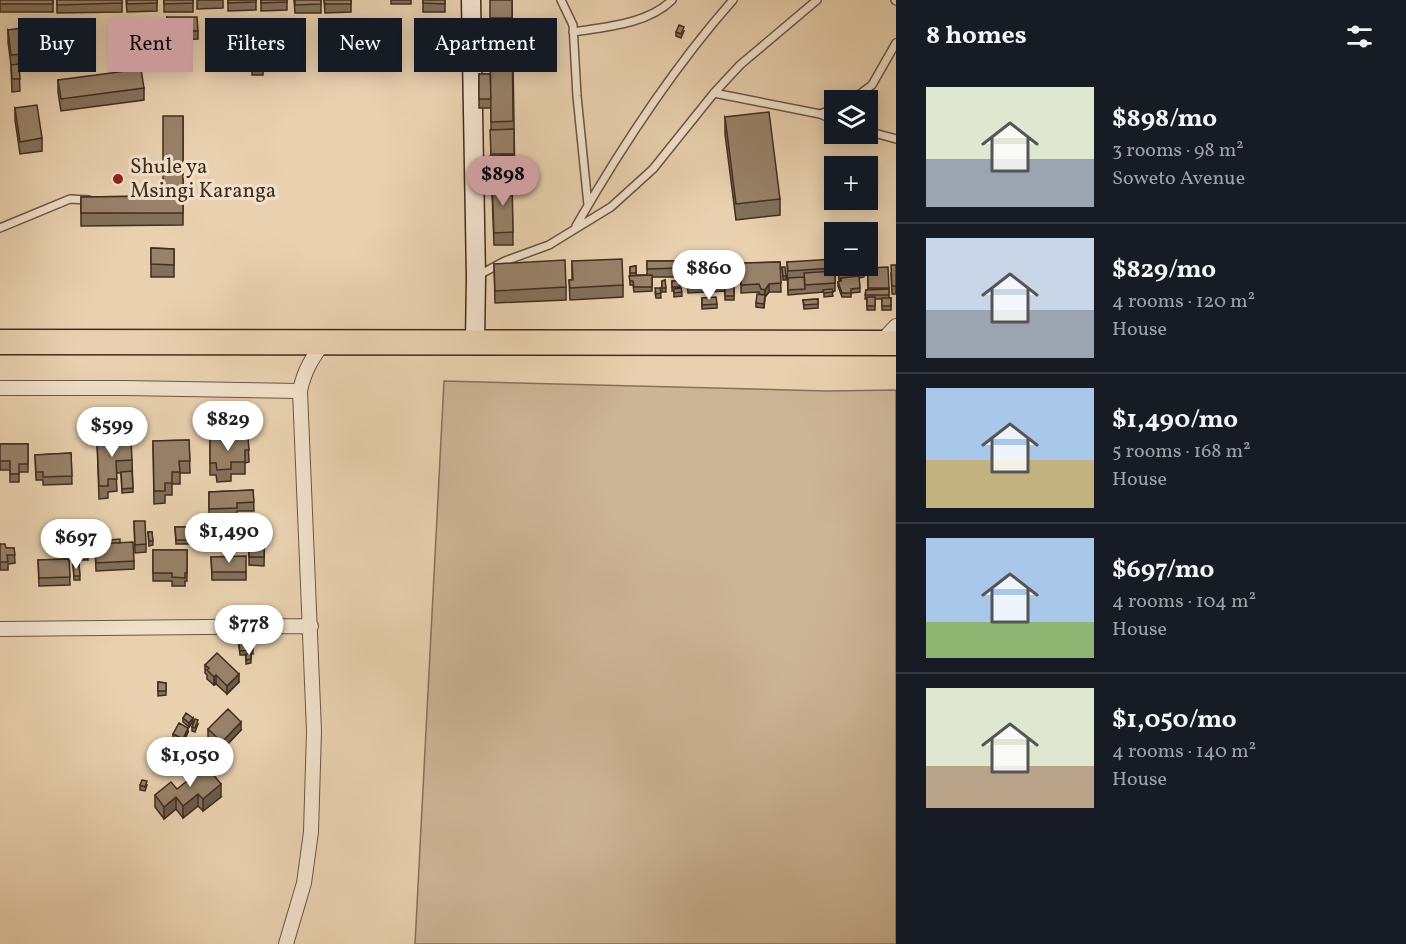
<!DOCTYPE html>
<meta charset="utf-8">
<style>
body{margin:0;font-family:Vollkorn,serif;background:#242831;color:#f1f3f6;height:100vh;display:flex;flex-direction:column;font-size:22px;white-space:nowrap}
*{box-sizing:border-box;margin:0}
p{font-size:20px;color:#9ea1a6}
.icon{flex:none;width:33px;height:33px;fill:none;stroke:currentColor;stroke-width:2;stroke-linecap:round;stroke-linejoin:round}
.map{position:relative;flex:1;overflow:hidden}
.side{display:flex;flex-direction:column;background:#171b24;width:510px}
.side>*{flex:none}
.hud{position:absolute;left:18px;top:18px;width:570px;height:54px;display:flex;gap:12px}
.controls{position:absolute;left:824px;top:90px;display:grid;gap:12px}
.controls a{display:grid;place-items:center;width:54px;height:54px;border-radius:0px;background:#171b24;box-shadow:0 3px 15px #0003;font-size:30px}
.price{position:absolute;translate:-50% -51px;padding:0 14px;border-radius:21px;background:#fff;color:#222;font-size:20px;line-height:39px;filter:drop-shadow(0 2px 3px #0008)}
.price::after{content:'';position:absolute;left:50%;top:36px;width:18px;height:14px;margin-left:-9px;background:inherit;clip-path:polygon(0 0,100% 0,50% 100%)}
.price.active{background:#c59692;color:#111}
ul{padding:0;list-style:none}
li{display:flex;align-items:center;gap:18px;height:150px;padding:0 30px}
li+li{border-top:2px solid #363941}
li span{display:grid;place-items:center;flex:none;width:168px;height:120px;border-radius:0px;color:#555}
li>.icon{margin-inline-start:auto}
span .icon{width:72px;height:72px;fill:#fffc;stroke-width:1}
li b{font-size:26px}
h2{display:flex;justify-content:space-between;align-items:center;height:72px;padding:0 30px;font-size:26px}
.chip{padding:0 21px;border-radius:0px;background:#171b24;box-shadow:0 3px 15px #0003;font-size:21px;line-height:54px}
.chip.active{background:#c59692;color:#111}
main{display:flex;flex:1;min-height:0}
.map>svg:first-child{display:block}
.green{fill:#ccb596;stroke:#86715a;stroke-width:1.5}
.lines{fill:none;stroke-linecap:round;stroke-linejoin:round}
.lane-casing{stroke:#6b5642;stroke-width:10}
.street-casing{stroke:#6b5642;stroke-width:16}
.secondary-casing{stroke:#412d1e;stroke-width:21}
.highway-casing{stroke:#412d1e;stroke-width:27}
.lane{stroke:#f1e1cb;stroke-width:7}
.street{stroke:#f1e1cb;stroke-width:14}
.secondary{stroke:#f1e1cb;stroke-width:18}
.highway{stroke:#e9d1af;stroke-width:24}
.wall{fill:#83705a;stroke:#412d1e;stroke-width:1.5}
.shaded-wall{fill:#6a5b4a;stroke:#412d1e;stroke-width:1.5}
.building{fill:#988269;stroke:#412d1e;stroke-width:1.5}
.poi-dot{fill:#8f2418;stroke:#f1e1cb;stroke-width:2}
.labels{text-anchor:middle;dominant-baseline:central;stroke-width:6;stroke-linejoin:round;paint-order:stroke}
.poi-label{font-size:21px;fill:#412d1e;stroke:#f1e1cb;text-anchor:start}
</style>
<main>
<div class="map">
<svg width="896" height="944" viewBox="0 0 896 944">
<rect width="100%" height="100%" fill="#e9d1af"/>
<filter id="stains"><feTurbulence type="fractalNoise" baseFrequency=".00333" numOctaves="4"/><feColorMatrix values="0 0 0 0 .2 0 0 0 0 .09 0 0 0 0 .02 0 0 0 .5 -.17"/></filter>
<radialGradient id="worn" r=".72"><stop offset=".6" stop-color="#630" stop-opacity="0"/><stop offset="1" stop-color="#630" stop-opacity=".3"/></radialGradient>
<path class="green" d="M444,381l383,10 69,-1v554h-481z"/>
<g class="lines">
<g class="lane-casing">
<path id="lane" d="M561,0l12,25 4,71 11,109
M895,0l1,1
M573,32c33,-5 75,-8 99,-32
M714,93l106,21 14,6
M852,100l20,-15 24,-42
M820,114l14,-5
M867,131l29,8
M576,226c46,-80 96,-157 157,-226
M0,228l70,-29 19,1
M477,276l28,-15 44,-16 62,-38 42,-38 61,-76 26,-28 77,-65"/>
</g>
<g class="street-casing">
<path id="street" d="M880,343l16,-17
M0,388h124l176,3
M0,629l311,-3
M286,944l18,-61 7,-51 3,-101 -14,-340c4,-20 12,-33 24,-49"/>
</g>
<g class="secondary-casing">
<path id="secondary" d="M471,0l5,277 -1,64"/>
</g>
<g class="highway-casing">
<path id="highway" d="M0,342l896,1"/>
</g>
<use href="#lane" class="lane"/>
<use href="#street" class="street"/>
<use href="#secondary" class="secondary"/>
<use href="#highway" class="highway"/>
</g>
<path class="wall" d="M0,0h53v12h-53z
M57,0h65v12l-65,1z
M126,0h31v11l-30,1z
M164,0h29v12h-29z
M197,0h26v8l-26,1z
M228,0h28v10l-28,1z
M261,0h26v10l-26,1z
M294,0h27v13h-26z
M324,0h27v12l-26,1z
M391,0h20v4h-20z
M423,0h22v12h-22z
M512,0l3,184v8h-3l1,53h-19l-2,-53h-1v-88v4h-12v-34h11z
M167,17l31,14v8l-30,1z
M8,30l17,24v12h-6l1,25 -8,1 -1,-27 -3,-23z
M684,31l-3,7 -5,-2v-4z
M253,44h11l-1,31h-11z
M58,80l86,8v12l-83,11 -3,-19z
M15,108l27,30v13l-22,3 -5,-34z
M183,116v109l-102,1v-29l82,-1z
M725,117l55,82v16l-44,5 -11,-86z
M151,248l23,1v28h-23z
M572,261l51,24v12l-53,3 -1,-20h3z
M647,261h32v16h-27v14l-18,1 -1,-7h-3v-18l6,-1v9h11z
M780,262l1,30h-12l-4,5 -1,11 -8,-1v-4l4,-8 -1,-3 -18,1v-30z
M787,262l48,6v23l-3,1 1,4 -9,1v-5l-36,3z
M494,264l72,23v13l-71,3z
M685,265l21,7 28,-6v34h-9v-9l-37,2 -1,-14h-2z
M896,265v29h-4l-1,-21z
M782,267l4,9v4h-3z
M868,268l21,20v10h2v12h-9v-11h-7v11h-8v-11h-2l1,-9h2z
M838,269l26,4v4l-5,1 1,14 -9,1v4h-9l-4,-11v-4l3,-1v-2l-2,1z
M665,280l1,12h-4v-11z
M672,281h8v7h1l1,8 -8,1v-6h-2z
M660,288l1,10h-5l-1,-6z
M702,298l15,6v4l-15,1z
M818,299v9l-14,1 -1,-9z
M210,438h38l1,24 -4,1v11h-14v7l-14,1 -1,-7h-6z
M97,440l35,20 1,32 -11,1 -1,-20h-5l1,18 -9,1v6l-9,1z
M189,440l1,33h-10v11h-8v11h-7v8l-11,1 -1,-63z
M0,444h28v28h-9v10h-9v-12h-10z
M71,453l1,31 -29,1v-5h-7l-1,-25z
M253,490l1,21h-17v5l-28,1v-25z
M134,521l12,23v8l-11,1z
M227,523l19,15v8h-19z
M249,525h16l-1,41 -15,-1z
M175,527h14v17h-13z
M148,532h4l1,13 -4,1z
M64,537h23l1,23h-17v-6h-7z
M120,543l14,18v8l-38,2 -1,-27z
M0,544l6,4h8l1,15 -7,1v6h-8z
M153,550h34v31h-2v5h-13v-5h-19z
M211,557l35,15v8h-34z
M69,559l1,26 -31,1 -1,-26z
M73,564h6l1,16h-6z
M252,637l1,17h-2v9l-5,1v-9h-6l-2,-17z
M205,665l34,17 -12,12 -11,-10 -2,1 -7,-6v-4l-2,-2z
M158,682l8,1v12l-8,1z
M183,718l10,4 -4,5 -6,-5z
M198,724l-3,8 -3,-1v-4z
M208,729l33,1 -19,20 -14,-13z
M188,732l-5,11 -10,-4v-5z
M140,785h7l-2,6 -5,-1z
M177,789l44,8 -18,14 -5,-5 -15,12 -7,-9 -12,10 -9,-12v-12z"/>
<path class="shaded-wall" d="M769,284v8l-4,5 -1,11 1,-18z
M239,674v8l-12,12v-8z
M216,675v9l-2,1v-8z
M193,718v4l-4,5v-4z
M241,722v8l-19,20v-8z
M188,728v4l-5,11v-4z
M221,784v13l-18,14v-12z
M198,794v12l-15,12v-12z
M176,797v12l-12,10v-12z"/>
<path class="building" d="M0,0h53v4h-53z
M57,0h65v3l-65,2z
M127,0h30v3l-30,1z
M164,0h29v3l-29,1z
M228,0h28v2l-28,1z
M261,0h26v2l-26,1z
M295,0h26v4l-26,1z
M324,0h27v4h-26z
M423,0h22v4l-22,-1z
M490,0h22v18h-22z
M167,17h30l1,14h-30z
M490,18h22l1,103 -22,1z
M679,25l5,2 -3,7 -5,-2z
M22,28l3,26 -14,1 -3,-25z
M253,44h11l-1,23h-11z
M19,64l1,15h-8l-1,-14z
M141,69l3,19 -83,11 -3,-19z
M479,74h11l1,25h-12z
M37,105l5,33 -22,4 -5,-34z
M769,112l11,87 -44,5 -11,-87z
M163,116h20v97h-102v-16l82,-1z
M514,129v25h-23l-1,-24z
M514,155l1,29h-3v-3l-20,1v2h-1l-1,-28z
M512,181l1,51 -19,1 -2,-51z
M151,248l23,1v16l-23,-1z
M622,259l1,26 -53,3 -1,-8h4l-1,-19z
M834,259l1,9 -47,3 -1,-9z
M565,260l1,27 -71,4 -1,-27z
M647,261h32v7l-32,1z
M780,262l1,21 -12,1 -4,6 -4,-1 -2,-5 -18,1v-22z
M705,264l1,8h-19v3h-2v-10z
M891,265h5v21h-4z
M636,266v7h-6v-6z
M734,266v5l-25,1v-5z
M863,266l1,7 -25,2 -1,-6z
M782,267h3l1,9h-3z
M888,267l1,21h-21v-20z
M734,271v12l-46,1 -1,-12z
M835,271v12l-30,2 -1,-12z
M652,275v12h-18l-1,-6h-3l-1,-5z
M859,276l1,12 -9,1v4h-9l-4,-11 3,-1v-3z
M804,277l1,12 -17,1v-12z
M665,280l1,8h-4v-7z
M672,281h8v6h-8z
M725,287h9v9h-9z
M655,288h5l1,5 -5,1z
M681,288l1,4 -8,1v-4z
M832,289l1,3 -9,1 -1,-3z
M889,289v6h-24l1,-5z
M757,294l8,1 -1,9 -8,-1z
M716,297l1,7 -15,1v-7z
M867,297h8v9h-8z
M882,298h9v8h-9z
M818,299v5l-14,1 -1,-5z
M210,438h38l1,12h-4v12h-14v7l-14,1 -1,-7h-6z
M131,439l1,21 -16,1 1,18h-9v7h-9l-2,-46z
M189,440l1,21h-11l1,11h-8v11h-7v8h-11l-1,-50z
M0,444h28v20h-9v10h-9v-13h-10z
M71,453l1,23 -29,1v-5h-7l-1,-17z
M132,471l1,17 -11,1 -1,-17z
M253,490l1,12 -17,1v5l-28,1v-17z
M134,521h11l1,23 -11,1z
M227,523h19v15h-19z
M249,525h16l-1,32h-15z
M175,527h14v13h-13z
M148,532h4l1,9h-4z
M64,537h23l1,14 -17,1v-7h-7z
M120,539v4h-10v-3z
M133,542l1,19 -38,2 -1,-19z
M0,544h5l1,4h8l1,7h-8l1,7h-8z
M153,550h34v23h-2v5l-13,-1v-4h-19z
M246,556v16h-34l-1,-15z
M69,559l1,18 -31,1 -1,-18z
M73,564h6l1,12h-6z
M252,637l1,13 -13,1 -2,-13z
M217,653l22,21 -12,12 -11,-11 -2,2 -7,-7 2,-2 -4,-3z
M251,653v6l-5,1v-6z
M158,682l8,1v8h-8z
M228,709l13,13 -19,20 -14,-13z
M186,713l7,5 -4,5 -6,-5z
M195,719l3,1 -3,8 -3,-1z
M179,723l9,5 -5,11 -10,-5z
M206,766l15,18 -18,15 -5,-5 -15,12 -7,-9 -12,10 -9,-12 16,-13 6,7z
M142,780l5,1 -2,6 -5,-2z"/>
<circle class="poi-dot" cx="118" cy="179" r="6"/>
<g class="labels">
<g class="poi-label">
<text x="130" y="167">Shule ya<tspan x="130" dy="24">Msingi Karanga</tspan></text>
</g>
</g>
<rect width="100%" height="100%" filter="url(#stains)"/>
<rect width="100%" height="100%" fill="url(#worn)"/>
</svg>
<div class="controls">
<a><svg class="icon" aria-label="layers" viewBox="0 0 24 24"><path d="M12 4l9 5-9 5-9-5zM3 14l9 5 9-5"/></svg></a>
<a>+</a>
<a>−</a>
</div>
<b class="price active" style="left:503px;top:207px">$898</b>
<b class="price" style="left:709px;top:301px">$860</b>
<b class="price" style="left:228px;top:452px">$829</b>
<b class="price" style="left:112px;top:458px">$599</b>
<b class="price" style="left:229px;top:564px">$1,490</b>
<b class="price" style="left:76px;top:570px">$697</b>
<b class="price" style="left:249px;top:656px">$778</b>
<b class="price" style="left:190px;top:788px">$1,050</b>
<div class="hud">
<a class="chip">Buy</a>
<a class="chip active">Rent</a>
<a class="chip">Filters</a>
<a class="chip">New</a>
<a class="chip">Apartment</a>
</div>
</div>
<section class="side">
<h2>8 homes<svg class="icon" aria-label="filters" viewBox="0 0 24 24"><path d="M4 7h16M4 17h16"/><circle cx="9" cy="7" r="2"/><circle cx="15" cy="17" r="2"/></svg></h2>
<ul>
<li><span style="background:linear-gradient(#dfe7d0 60%,#9aa5b1 0)"><svg class="icon" aria-label="home" viewBox="0 0 24 24"><path d="M3 11l9-7 9 7M6 9v11h12V9"/></svg></span><div><b>$898/mo</b><p>3 rooms · 98 m²</p><p>Soweto Avenue</p></div></li>
<li><span style="background:linear-gradient(#c9d6e8 60%,#9aa5b1 0)"><svg class="icon" aria-label="home" viewBox="0 0 24 24"><path d="M3 11l9-7 9 7M6 9v11h12V9"/></svg></span><div><b>$829/mo</b><p>4 rooms · 120 m²</p><p>House</p></div></li>
<li><span style="background:linear-gradient(#a9c7e8 60%,#c2b280 0)"><svg class="icon" aria-label="home" viewBox="0 0 24 24"><path d="M3 11l9-7 9 7M6 9v11h12V9"/></svg></span><div><b>$1,490/mo</b><p>5 rooms · 168 m²</p><p>House</p></div></li>
<li><span style="background:linear-gradient(#a9c7e8 70%,#8fb573 0)"><svg class="icon" aria-label="home" viewBox="0 0 24 24"><path d="M3 11l9-7 9 7M6 9v11h12V9"/></svg></span><div><b>$697/mo</b><p>4 rooms · 104 m²</p><p>House</p></div></li>
<li><span style="background:linear-gradient(#dfe7d0 65%,#b9a48a 0)"><svg class="icon" aria-label="home" viewBox="0 0 24 24"><path d="M3 11l9-7 9 7M6 9v11h12V9"/></svg></span><div><b>$1,050/mo</b><p>4 rooms · 140 m²</p><p>House</p></div></li>
</ul>
</section>
</main>
